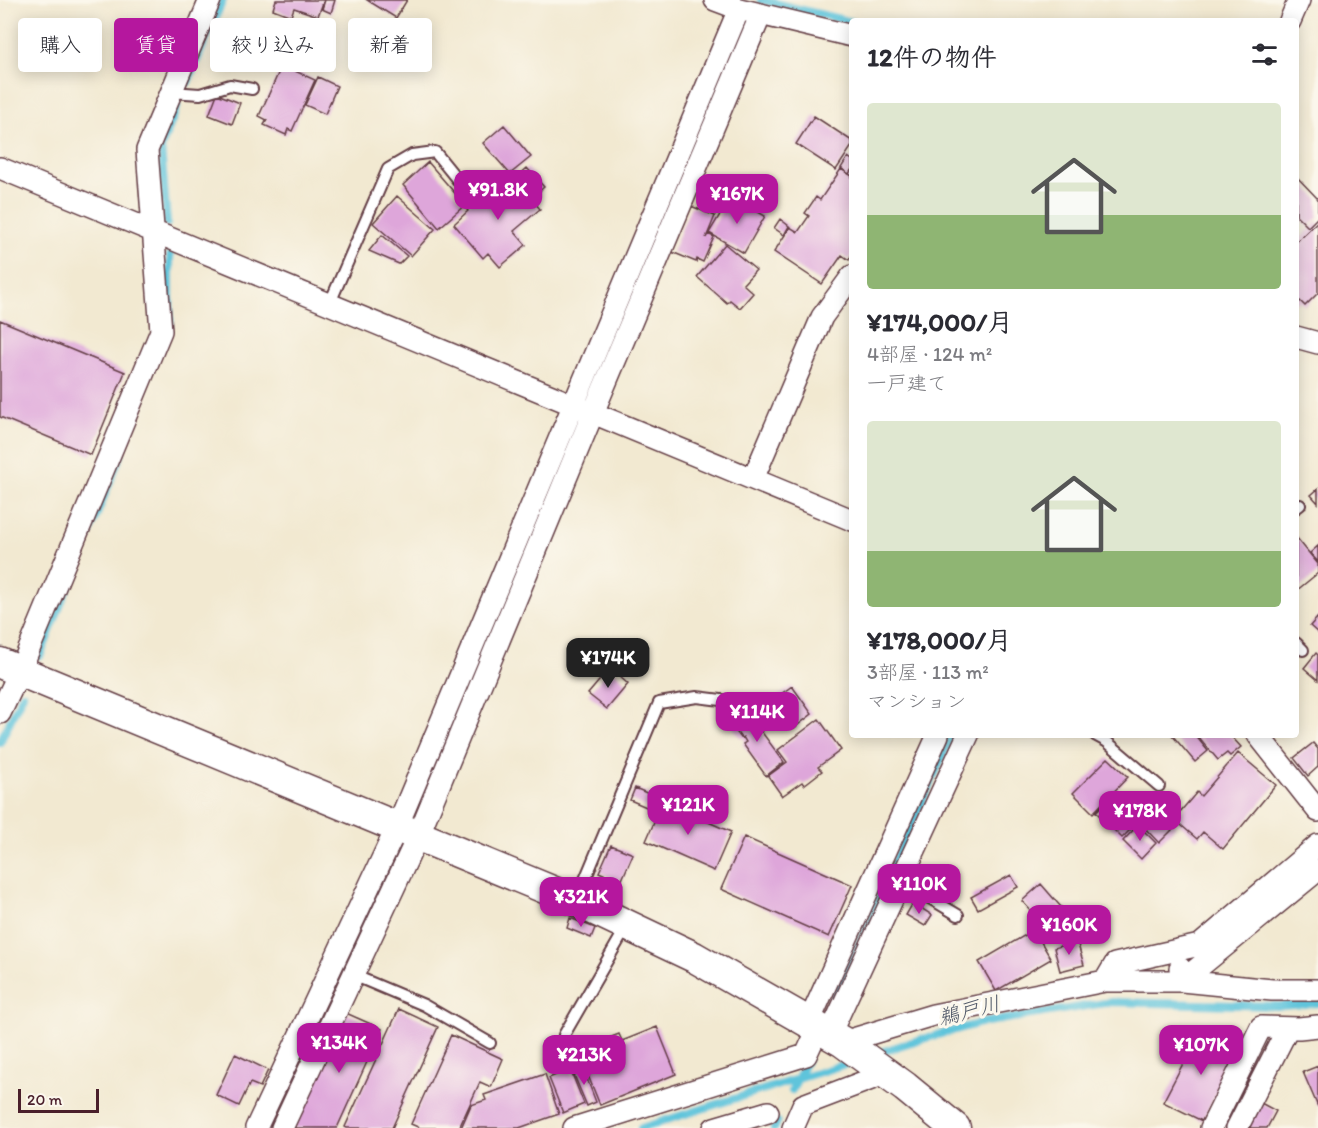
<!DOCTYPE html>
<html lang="ja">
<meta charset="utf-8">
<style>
body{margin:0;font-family:Itim,"Klee One",sans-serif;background:#f2f2f3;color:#2b2b33;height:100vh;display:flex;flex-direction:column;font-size:22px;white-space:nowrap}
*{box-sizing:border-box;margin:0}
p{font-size:20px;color:#7c7c81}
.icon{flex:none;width:33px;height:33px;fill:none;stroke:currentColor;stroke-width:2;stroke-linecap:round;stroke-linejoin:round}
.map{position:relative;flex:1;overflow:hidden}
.side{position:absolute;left:849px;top:18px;width:450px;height:720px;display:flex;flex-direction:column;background:#fff;border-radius:6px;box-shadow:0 3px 15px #0003}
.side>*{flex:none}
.hud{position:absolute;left:18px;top:18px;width:570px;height:54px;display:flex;gap:12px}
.scale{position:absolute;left:18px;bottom:15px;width:81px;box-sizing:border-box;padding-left:6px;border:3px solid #4a1f2b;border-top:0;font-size:16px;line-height:21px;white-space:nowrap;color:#4a1f2b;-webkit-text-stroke:4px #fbf7ec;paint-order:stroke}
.price{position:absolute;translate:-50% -51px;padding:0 14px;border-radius:12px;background:#b5179e;color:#fff;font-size:20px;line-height:39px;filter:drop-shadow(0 2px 3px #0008)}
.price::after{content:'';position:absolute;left:50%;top:36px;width:18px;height:14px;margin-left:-9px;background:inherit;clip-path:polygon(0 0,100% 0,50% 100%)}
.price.selected{background:#222;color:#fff}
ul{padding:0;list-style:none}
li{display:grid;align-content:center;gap:12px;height:318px;padding:0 18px}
li span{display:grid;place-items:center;height:186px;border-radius:6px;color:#555}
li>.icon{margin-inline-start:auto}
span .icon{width:108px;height:108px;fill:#fffc;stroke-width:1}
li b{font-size:26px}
h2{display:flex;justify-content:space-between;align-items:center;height:72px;padding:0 18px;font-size:26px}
.chip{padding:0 21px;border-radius:6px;background:#fff;box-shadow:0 3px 15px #0003;font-size:21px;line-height:54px}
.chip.selected{background:#b5179e;color:#fff}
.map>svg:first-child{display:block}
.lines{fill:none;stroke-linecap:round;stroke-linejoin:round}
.stream{stroke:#5ec4db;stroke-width:8}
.building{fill:#dea6da}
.lane-casing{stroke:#633d44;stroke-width:14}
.street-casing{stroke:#633d44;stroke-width:24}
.secondary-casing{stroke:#633d44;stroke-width:33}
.lane{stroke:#fff;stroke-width:10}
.street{stroke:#fff;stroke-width:21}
.secondary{stroke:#fff;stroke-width:30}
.labels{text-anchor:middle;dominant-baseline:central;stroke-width:6;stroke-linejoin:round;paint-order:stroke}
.water-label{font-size:21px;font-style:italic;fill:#515969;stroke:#fbf7ec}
</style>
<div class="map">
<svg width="1318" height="1128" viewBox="0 0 1318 1128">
<rect width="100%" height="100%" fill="#fbf7ec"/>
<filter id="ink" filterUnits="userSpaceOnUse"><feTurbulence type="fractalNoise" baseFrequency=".0167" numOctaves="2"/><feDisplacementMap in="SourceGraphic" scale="12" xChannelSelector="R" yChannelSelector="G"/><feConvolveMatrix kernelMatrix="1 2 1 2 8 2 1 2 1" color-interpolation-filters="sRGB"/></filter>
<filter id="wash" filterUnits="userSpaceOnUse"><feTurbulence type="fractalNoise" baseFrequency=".008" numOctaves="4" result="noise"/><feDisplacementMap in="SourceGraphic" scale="24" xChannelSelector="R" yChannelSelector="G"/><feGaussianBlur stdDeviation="1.35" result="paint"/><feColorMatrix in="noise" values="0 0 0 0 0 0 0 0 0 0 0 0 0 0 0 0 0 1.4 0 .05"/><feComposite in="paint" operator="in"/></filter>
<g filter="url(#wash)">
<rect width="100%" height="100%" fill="#f2e9d1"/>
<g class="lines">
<path class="stream" d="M761,0l91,22
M188,82l35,-82
M167,223l-6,-75 16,-41
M170,256v68
M40,656l81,-202
M0,742l23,-48
M415,814l56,-137
M351,950l49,-103
M831,1003l121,-268
M873,1055l35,-12 73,-20 130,-21 169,4 38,-3
M792,1090l15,-31
M641,1128l214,-67
M774,1128l3,-6"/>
</g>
<g id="blocks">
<path class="building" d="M276,0h48l-6,16 -24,-8 -3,8 -18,-7z
M325,0h10l-4,13 -9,-4z
M367,0h40l-11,18z
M256,34l50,1 -1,28 -50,-2z
M282,65l33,15 -23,51 -4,-2 -2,6 -22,-10 3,-5 -8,-4z
M318,77l19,9 -12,28 -20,-9z
M217,94l23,9 -8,21 -23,-9z
M814,116l38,25v5l-16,24 -40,-26z
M504,125l27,32 -21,17 -27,-31z
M848,157l4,3v9l-3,5 -8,-6z
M428,162l37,43 -26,23 -36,-43z
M527,168l17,19 -11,10 -17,-19z
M841,169l11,7v78l-3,6 -7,-5 -20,29 -48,-32 16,-25 8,5 11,-16 -4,-3 11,-16 4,3z
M511,174l29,35 -26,22 12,14 -26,22 -12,-14 -5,5 -29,-34 14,-13 -3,-4 17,-15 3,4z
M1296,176l22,23v18l-10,10 -12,-12z
M397,196l38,33 -24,27 -38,-33z
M731,196l34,20 -21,37 -35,-20z
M691,206l24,10 -9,22 2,-4 6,3 -11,25 -6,-3 -1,3 -24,-10z
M780,219l9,7 -5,9 -10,-7z
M1318,221v72l-13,13 -5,-5 -4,3v-62z
M382,235l25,21 -8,8 -30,-13z
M725,244l31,26 -13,14 10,9 -13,15 -10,-8 -3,3 -30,-26z
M0,320l125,52 -34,83 -91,-38z
M1318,489v14l-7,-8z
M1296,537l22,27v9l-22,18z
M1318,546v16l-8,-9z
M1318,617v16l-8,-7z
M1316,653l2,2v25l-14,-12z
M610,668l18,16 -21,25 -19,-15z
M792,686l20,28 -18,14 -21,-28z
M748,709l11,16 -5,3 4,5 3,-2 23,31 -18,14 -23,-32 3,-2 -3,-5 -2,1 -12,-16z
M819,719l22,31 -23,17 4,4 -18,14 -2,-3 -20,14 -14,-20 19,-14 -9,-12z
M1172,735h23l13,16 -13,11z
M1197,735h33l11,12 -11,9 -3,-3 -9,7z
M1313,743l5,6v18l-10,9 -14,-18z
M1238,753l38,32 -53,64 -20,-17 -6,7 -23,-20 23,-27 4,4z
M1108,758l20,19 -35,36 -20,-20z
M635,788l21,9 -5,12 -21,-9z
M1113,794l27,26 -18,18 -26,-26z
M1136,794l9,9 -10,9 -8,-8z
M1149,801l7,6 -14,13 -6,-6z
M663,802l68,30 -17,39 -68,-30z
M1157,808l19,18 -17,17 -18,-19z
M1138,825l18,18 -15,16 -18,-18z
M744,837l108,48 -23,52 -108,-48z
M611,845l22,9 -12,28 -22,-10z
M1011,875l7,12 -40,22 -7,-12z
M1041,884l20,23 -18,17 -21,-23z
M913,903l19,12 -7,11 -19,-11z
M570,918l25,10 -4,10 -24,-10z
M1072,921l5,19 -14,4 -5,-20z
M1034,930l17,29 -55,32 -17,-29z
M1077,941l7,24 -24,6 -6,-23z
M399,1009l39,18 -46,101h-45l-2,-1z
M346,1013l36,16 -45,99h-43z
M657,1027l19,47 -76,31 -19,-47 21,-9 -3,-7 20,-8 3,7z
M1200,1031l30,15 3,-5 8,4 -39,76 -39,-19z
M451,1035l52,24 -12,28 -11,-5 -21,46h-39l-9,-4z
M235,1054l33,16 -8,17 -10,-4 -11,23 -23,-11z
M582,1066l14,36 -9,4 -15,-36z
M1318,1066v41l-15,-35z
M570,1069l14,35 -21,9 -14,-35z
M545,1074l14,40 -40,14h-58l10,-23 15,-5 -2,-5z
M1259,1102l17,9 -9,17h-21z"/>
</g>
</g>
<g filter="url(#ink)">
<use href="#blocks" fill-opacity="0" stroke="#633d44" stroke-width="1.5"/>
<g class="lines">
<g class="lane-casing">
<path id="lane" d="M171,92l29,2 30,-9 22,4
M329,305l59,-136 24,-14 23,-3 30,37
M1296,508l4,-3
M1296,643l7,7
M1095,735l11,6 53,45
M901,881l57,34
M576,901l83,-198 38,-6 48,6
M353,975l71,30 66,38
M564,1035l63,-109"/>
</g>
<g class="street-casing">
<path id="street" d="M715,0l24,9 113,27
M1290,21l9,-21
M0,168l852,352
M1296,337l22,6
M753,479l69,-162 30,-41
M0,713l20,-42 141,-340 -14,-181 63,-150
M1258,735l60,76
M1105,981h77l-2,-13
M1182,981l136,-111
M1182,981l90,9h46
M809,1022l129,-287
M830,1034l138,-299
M843,1042l90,-27 172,-34 10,-17 85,-19 118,-100
M256,1128l141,-301 342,-818
M282,1128l136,-292 175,-423 168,-399
M574,1128l232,-73 13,-28
M714,1128l54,-16
M793,1128l10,-23 84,-32
M1211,1128l50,-101 38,1 19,-2
M1237,1128l51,-100"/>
</g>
<g class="secondary-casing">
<path id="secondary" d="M0,663l576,238 118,56 149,85 62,45 50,41"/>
</g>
<use href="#lane" class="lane"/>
<use href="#street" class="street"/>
<use href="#secondary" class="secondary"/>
</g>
</g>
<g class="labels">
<g class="water-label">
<text transform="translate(969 1010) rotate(-14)">鵜戸川</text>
</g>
</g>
</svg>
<div class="scale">20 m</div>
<b class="price" style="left:498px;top:221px">¥91.8K</b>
<b class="price" style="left:737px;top:225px">¥167K</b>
<b class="price selected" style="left:608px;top:689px">¥174K</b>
<b class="price" style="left:757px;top:743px">¥114K</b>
<b class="price" style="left:688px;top:836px">¥121K</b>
<b class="price" style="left:1140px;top:842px">¥178K</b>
<b class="price" style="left:919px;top:915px">¥110K</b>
<b class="price" style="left:581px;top:928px">¥321K</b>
<b class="price" style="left:1069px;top:956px">¥160K</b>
<b class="price" style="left:339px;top:1074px">¥134K</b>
<b class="price" style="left:1201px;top:1076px">¥107K</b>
<b class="price" style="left:584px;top:1086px">¥213K</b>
<div class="hud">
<a class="chip">購入</a>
<a class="chip selected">賃貸</a>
<a class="chip">絞り込み</a>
<a class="chip">新着</a>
</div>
<section class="side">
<h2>12件の物件<svg class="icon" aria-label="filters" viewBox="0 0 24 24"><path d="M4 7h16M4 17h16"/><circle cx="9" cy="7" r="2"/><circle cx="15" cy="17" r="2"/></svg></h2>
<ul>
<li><span style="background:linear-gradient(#dfe7d0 60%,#8fb573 0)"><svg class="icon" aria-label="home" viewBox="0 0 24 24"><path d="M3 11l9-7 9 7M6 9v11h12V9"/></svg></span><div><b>¥174,000/月</b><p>4部屋 · 124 m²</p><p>一戸建て</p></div></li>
<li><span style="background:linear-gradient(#dfe7d0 70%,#8fb573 0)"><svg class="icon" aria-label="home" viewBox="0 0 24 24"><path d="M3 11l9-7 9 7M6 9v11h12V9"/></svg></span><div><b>¥178,000/月</b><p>3部屋 · 113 m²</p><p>マンション</p></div></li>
</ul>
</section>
</div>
